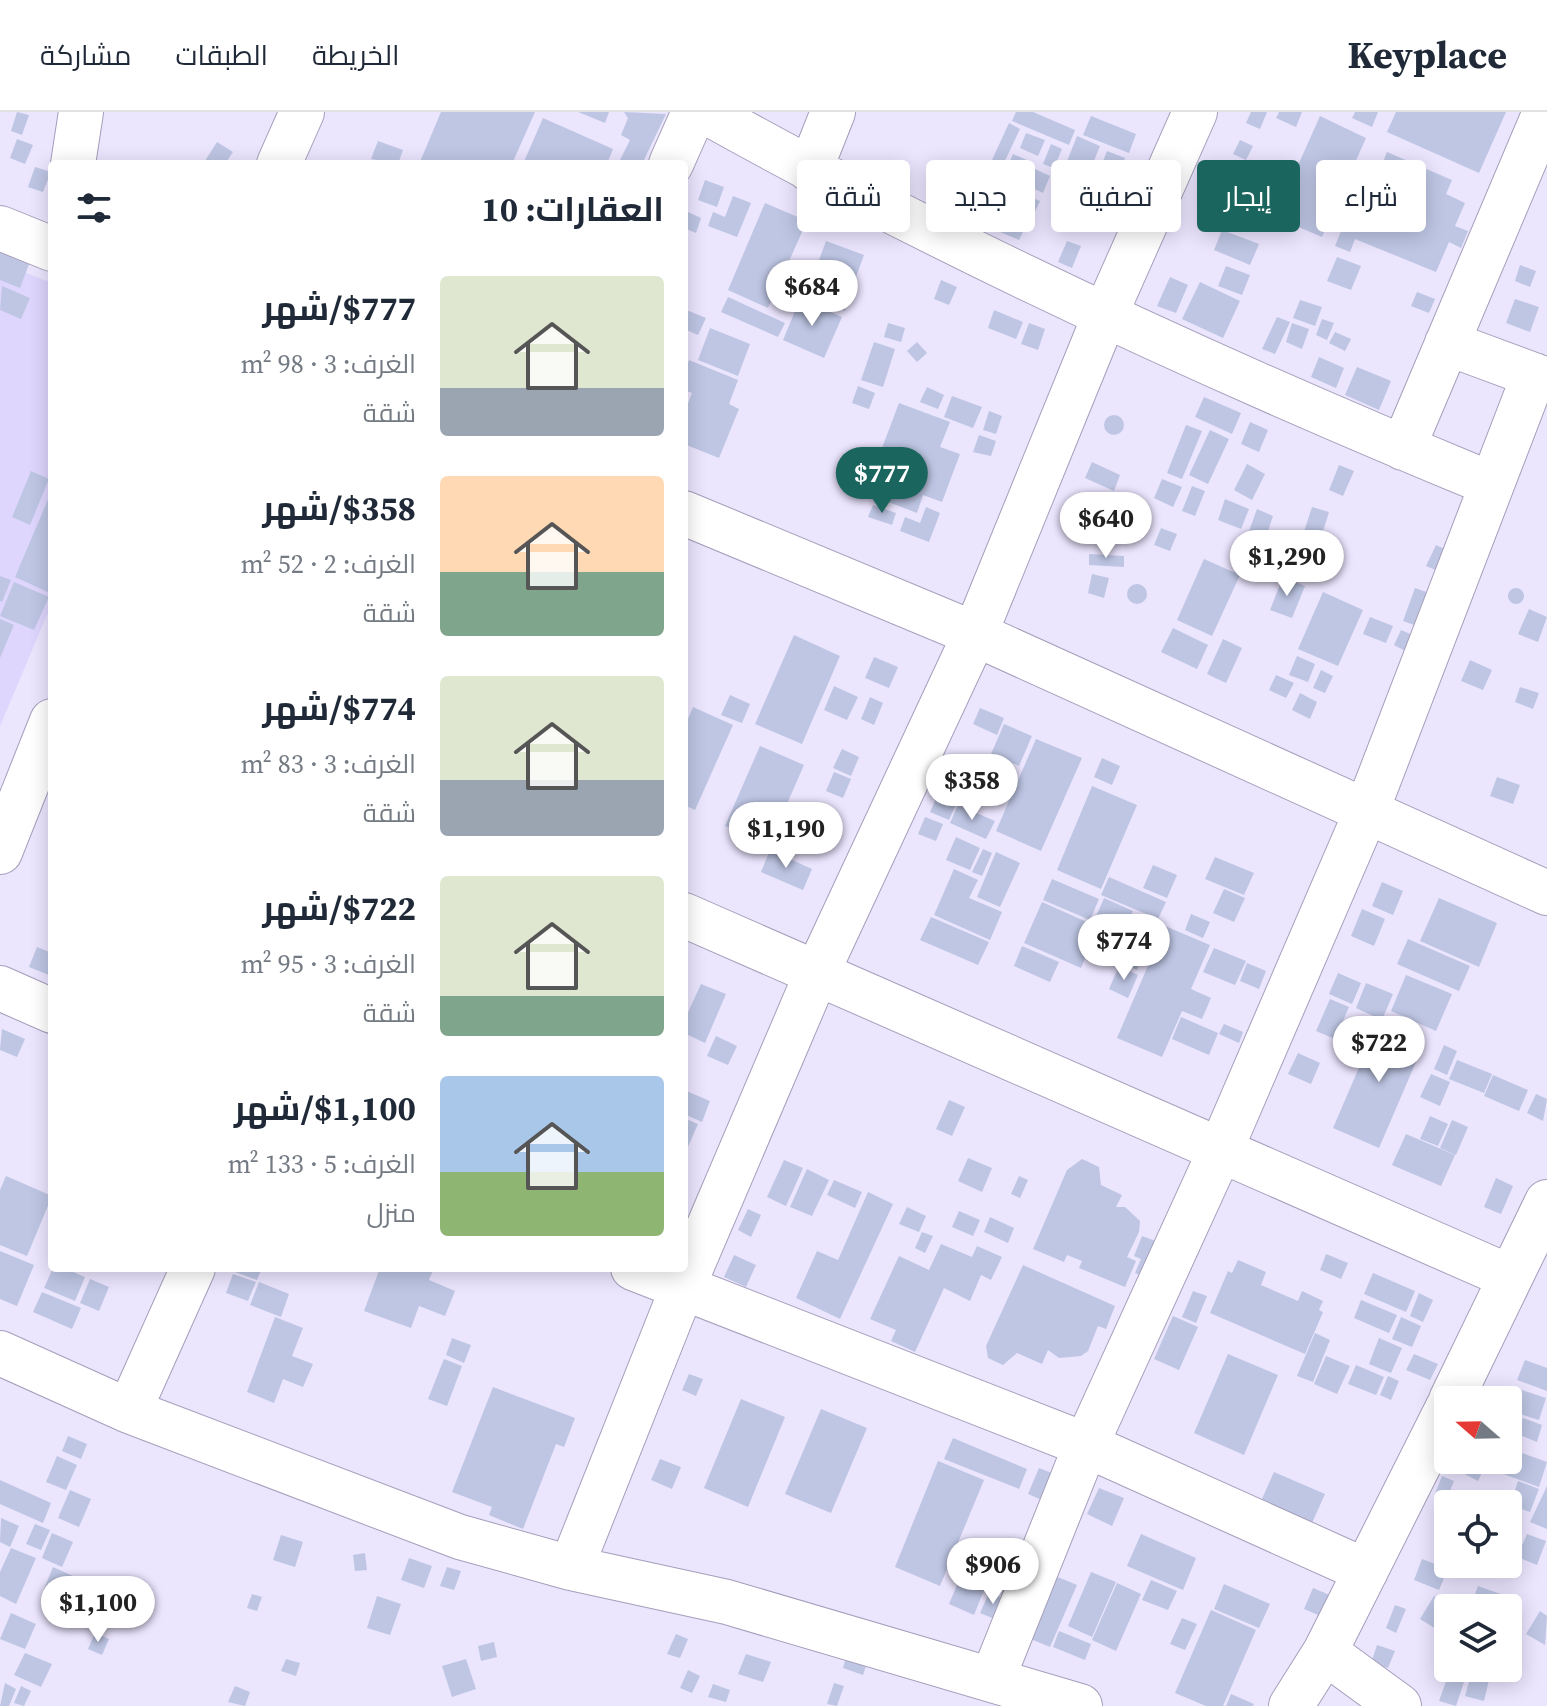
<!DOCTYPE html>
<html lang="ar">
<meta charset="utf-8">
<style>
body{margin:0;font-family:"Source Serif 4",Cairo,serif;background:#f6f6f7;color:#1f2937;direction:rtl;height:100vh;display:flex;flex-direction:column;font-size:30px;white-space:nowrap}
*{box-sizing:border-box;margin:0}
p{font-size:26px;color:#747a83}
.icon{flex:none;width:44px;height:44px;fill:none;stroke:currentColor;stroke-width:2;stroke-linecap:round;stroke-linejoin:round}
.map{position:relative;flex:1;overflow:hidden;direction:ltr}
.sheet{position:absolute;left:48px;top:48px;width:640px;height:1112px;display:flex;flex-direction:column;background:#fff;border-radius:8px;box-shadow:0 4px 20px #0003;direction:rtl}
.sheet>*{flex:none}
.banner{position:absolute;left:712px;top:48px;width:714px;height:72px;direction:rtl;display:flex;gap:16px}
.needle{width:52px;rotate:290deg}
.buttons{position:absolute;left:1434px;top:1274px;display:grid;gap:16px}
.buttons a{display:grid;place-items:center;width:88px;height:88px;border-radius:8px;background:#fff;box-shadow:0 4px 20px #0003;font-size:40px}
.price{position:absolute;translate:-50% -68px;padding:0 18px;border-radius:28px;background:#fff;color:#222;font-size:26px;line-height:52px;filter:drop-shadow(0 2px 4px #0008)}
.price::after{content:'';position:absolute;left:50%;top:48px;width:24px;height:18px;margin-left:-12px;background:inherit;clip-path:polygon(0 0,100% 0,50% 100%)}
.price.current{background:#1a655d;color:#fff}
ul{padding:0;list-style:none}
li{display:flex;align-items:center;gap:24px;height:200px;padding:0 24px}
li span{display:grid;place-items:center;flex:none;width:224px;height:160px;border-radius:8px;color:#555}
li>.icon{margin-inline-start:auto}
span .icon{width:96px;height:96px;fill:#fffc;stroke-width:1}
li b{font-size:34px}
h2{display:flex;justify-content:space-between;align-items:center;height:96px;padding:0 24px;font-size:34px}
.pill{padding:0 28px;border-radius:8px;background:#fff;box-shadow:0 4px 20px #0003;font-size:28px;line-height:72px}
.pill.current{background:#1a655d;color:#fff}
header{display:flex;align-items:center;gap:48px;box-sizing:border-box;height:112px;padding:0 40px;background:#fff;border-bottom:2px solid #e0e1e3}
header strong{font-size:38px}
nav{display:flex;gap:44px;margin-inline-start:auto;font-size:28px}
.map>svg:first-child{display:block}
.built{fill:#dfd6fd}
.building{fill:#bec6e4}
.lines{fill:none;stroke-linecap:round;stroke-linejoin:round}
.street-casing{stroke:#a59ebb;stroke-width:46}
.street{stroke:#fff;stroke-width:44}
</style>
<header>
<strong>Keyplace</strong>
<nav><a>الخريطة</a><a>الطبقات</a><a>مشاركة</a></nav>
</header>
<div class="map">
<svg width="1547" height="1594" viewBox="0 0 1547 1594">
<rect width="100%" height="100%" fill="#ebe5fe"/>
<path class="built" d="M0,151l52,20v320l-52,123z"/>
<path class="building" d="M17,0l12,3 -7,20 -11,-4z
M441,0h94l-23,52h-93z
M578,0h31l-4,11z
M624,0l42,2 -24,50 -23,-2 11,-22 -9,-5 7,-17z
M1016,0h17l42,18 -6,15 -57,-24z
M1251,0h16l-7,17 -14,-6z
M1279,0h23l-6,15 -20,-9z
M1355,0h23l-6,15 -20,-9z
M1396,0h110l-27,61 -92,-41z
M1091,4l45,18 -7,19 -46,-18z
M1320,4l46,22 -44,99 -47,-20z
M543,6l70,31 -6,15h-84z
M1009,11l11,6 -17,36 -11,-5z
M1026,21l19,7 -7,16 -18,-8z
M1077,24l23,10 -11,27 -23,-9z
M17,27l16,6 -8,19 -15,-6z
M1240,28l13,6 -7,14 -13,-6z
M378,29l25,9 -5,14 -27,-5z
M217,30l16,10 -8,12h-22z
M1051,32l11,5 -8,19 -11,-4z
M1107,39l18,7 -16,41 -18,-6z
M1387,40l65,28 -6,14 19,9 -10,23 13,5 -7,17 -12,-6 -13,30 -81,-33 -5,13 -15,-6 16,-39 12,4z
M1013,42l14,6 -9,21 -14,-6z
M35,55l16,5 -8,20 -15,-5z
M1033,56l17,8 -7,17 -17,-8z
M705,68l19,7 -7,20 -19,-7z
M1001,69l22,10 -6,16 -23,-10z
M733,84l18,7 -14,34 -29,-11 5,-14 12,5z
M1028,84l12,5 -6,13 -11,-6z
M991,90l38,17 -10,21 -38,-16z
M765,91l42,18 -39,87 -40,-18z
M688,100l13,6 -5,15 -12,-5z
M1222,118l37,14 -9,21 -36,-15z
M826,129l38,14 -11,30 -38,-14z
M1067,129l14,5 -9,22 -14,-6z
M0,136l31,11 -11,29 -20,-8z
M1337,145l24,9 -10,24 -24,-9z
M1520,153l16,6 -6,16 -15,-6z
M1226,154l24,9 -8,20 -24,-9z
M811,164l41,16 -7,19 -41,-17z
M1170,165l18,8 -12,28 -19,-7z
M941,168l16,7 -8,18 -15,-6z
M1200,170l40,19 -17,37 -41,-19z
M2,174l28,12 -9,21 -21,-9z
M1417,180l18,7 -6,14 -18,-7z
M728,185l57,26 -7,14 -57,-25z
M800,187l42,18 -18,41 -41,-18z
M1515,187l24,8 -9,25 -24,-9z
M1300,188l22,7 -7,19 -22,-8z
M684,197l22,9 -8,17 -14,-6z
M994,198l29,12 -7,17 -28,-11z
M1277,205l13,5 -15,32 -13,-5z
M1322,207l12,4 -7,17 -11,-5z
M888,211l17,5 -4,14 -17,-5z
M1029,211l16,6 -7,21 -17,-6z
M1292,211l17,6 -7,20 -16,-7z
M710,216l40,16 -12,32 -40,-16z
M1335,220l16,7 -6,12 -16,-8z
M874,230l21,7 -12,38 -22,-7z
M917,230l10,11 -10,9 -10,-11z
M1319,245l25,11 -8,20 -25,-11z
M689,248l49,20 -9,24 10,5 -20,49 -35,-14v-30l8,-21 -8,-3v-18z
M1357,255l34,14 -12,29 -34,-15z
M858,274l17,7 -6,16 -17,-6z
M927,275l17,8 -6,14 -18,-7z
M952,284l30,11 -9,21 -29,-11z
M1204,285l37,16 -9,21 -37,-17z
M899,291l51,19 -10,25 20,7 -18,48 -19,-7 -6,18 -52,-20z
M989,299l13,5 -6,18 -13,-4z
M1104 313a10 10 0 1 1 20 0a10 10 0 1 1-20 0Z
M1250,310l18,8 -9,22 -18,-8z
M1186,313l16,6 -20,48 -15,-6z
M1210,318l19,9 -21,45 -19,-9z
M979,323l17,6 -5,15 -18,-4z
M1092,350l28,13 -6,16 -29,-13z
M1247,352l18,10 -13,26 -18,-10z
M1339,353l15,6 -11,25 -14,-6z
M31,359l18,8 -19,46 -18,-8z
M1162,367l20,8 -9,20 -19,-9z
M1192,374l13,5 -10,25 -13,-5z
M52,378v104l-37,-17z
M1225,387l24,10 -8,20 -23,-9z
M873,393l23,8 -4,12 -24,-8z
M926,395l14,6 -11,29 -29,-11 5,-14 15,6z
M1312,395l17,5 -12,38 -17,-6z
M1257,397l16,7 -8,24 -17,-6z
M1136,402l15,6 -7,17 -14,-6z
M1161,416l16,6 -7,17 -16,-6z
M1273,425l22,11 -9,19 -22,-10z
M1436,433l19,9 -10,20 -19,-8z
M1089,442l35,2v11l-35,-2z
M1302,444l16,7 -7,16 -17,-6z
M1204,447l36,16 -28,61 -35,-16z
M1092,462l17,4 -5,20 -16,-5z
M0,464l11,4 -9,22 -2,-1z
M1283,465l22,9 -13,32 -22,-8z
M14,470l35,15 -15,33 -34,-14z
M1127 482a10 10 0 1 1 20 0a10 10 0 1 1-20 0Z
M1508 484a8 8 0 1 1 16 0a8 8 0 1 1-16 0Z
M1415,476l20,7 -12,33 -20,-7z
M1323,480l40,18 -25,56 -40,-17z
M1529,497l18,8 -9,25 -20,-8z
M1370,505l23,9 -7,17 -23,-9z
M0,507l14,6 -14,33z
M1173,516l35,17 -11,24 -36,-17z
M1401,518l16,7 -8,16 -15,-8z
M794,523l46,21 -38,88 -47,-20z
M1223,527l19,9 -16,35 -19,-9z
M1297,544l18,8 -7,18 -19,-7z
M874,545l24,10 -9,21 -24,-10z
M1470,548l22,10 -9,20 -22,-9z
M1321,558l12,6 -8,17 -12,-5z
M1276,563l18,8 -8,15 -17,-8z
M834,574l24,11 -11,23 -23,-10z
M1520,575l19,6 -6,16 -18,-7z
M1300,581l17,9 -7,17 -18,-9z
M730,583l20,9 -8,19 -21,-8z
M870,585l13,6 -9,22 -13,-6z
M693,595l40,18 -38,85 -11,-5v-76z
M980,596l24,10 -7,17 -24,-11z
M1004,612l28,12 -13,30 -28,-12z
M1036,627l46,19 -41,93 -45,-20z
M760,634l44,19 -35,80 -44,-19z
M842,637l17,8 -8,19 -18,-8z
M1102,646l18,8 -8,19 -18,-8z
M834,660l17,7 -8,19 -17,-7z
M1497,665l23,8 -7,19 -23,-8z
M1092,674l45,19 -36,84 -44,-19z
M938,682l19,8 -8,18 -19,-8z
M958,693l37,16 -9,18 -36,-16z
M925,705l18,7 -7,17 -18,-7z
M819,706l14,7 -9,20 -14,-6z
M956,725l24,11 -10,22 -24,-10z
M983,737l9,4 -10,23 -10,-4z
M770,738l42,19 -9,21 -42,-18z
M996,740l24,11 -20,44 -23,-10z
M1215,745l39,16 -10,22 -39,-16z
M1153,753l24,10 -10,23 -24,-10z
M954,757l24,11 -9,18 33,14 -12,28 -56,-25z
M1109,765l57,25 -8,17 -57,-24z
M1052,767l47,20 -9,21 -47,-20z
M1382,770l21,9 -10,24 -21,-9z
M1224,777l21,9 -11,24 -21,-9z
M1104,786l29,13 -9,23 -30,-13z
M1439,786l58,25 -18,44 -59,-26z
M1042,790l56,25 -17,41 -57,-25z
M1362,797l23,10 -11,27 -23,-10z
M1138,802l24,10 -9,20 -24,-11z
M1191,802l19,8 -7,16 -18,-8z
M931,805l58,25 -11,23 -58,-25z
M1165,814l45,19 -19,44 20,9 -9,21 -20,-8 -20,46 -45,-19z
M1125,824l22,10 -10,24 -22,-10z
M1408,827l62,27 -11,25 -62,-27z
M1022,834l37,16 -9,20 -36,-16z
M37,835l15,6 -3,22 -20,-8z
M1214,836l32,13 -11,24 -32,-13z
M1247,851l19,8 -7,18 -19,-8z
M1119,854l19,9 -10,23 -19,-9z
M1338,861l23,10 -9,21 -23,-10z
M1406,863l46,19 -16,37 -45,-20z
M1366,871l27,11 -11,26 -26,-12z
M701,872l25,10 -21,49 -21,-10v-12z
M1330,887l19,8 -14,32 -19,-8z
M1181,905l37,16 -9,22 -37,-16z
M1379,909l46,20 -46,107 -46,-20z
M1224,912l19,8 -4,11 -20,-9z
M2,917l23,10 -8,18 -17,-7z
M716,924l21,10 -9,19 -21,-9z
M1444,933l13,6 -10,24 -13,-6z
M1298,941l22,10 -9,21 -23,-10z
M1457,948l35,14 -8,19 -35,-14z
M1431,962l19,8 -10,24 -20,-9z
M1493,963l35,15 -9,21 -35,-15z
M684,978l26,11 -8,21 -18,-8z
M1536,982l11,5 -4,22 -16,-8z
M949,988l16,7 -13,29 -16,-7z
M1430,1004l18,8 -10,22 -18,-7z
M684,1006l14,6 -14,32z
M1452,1008l16,7 -12,28 -16,-7z
M1406,1022l49,21 -14,31 -49,-21z
M968,1046l24,10 -10,24 -24,-11z
M1082,1047l17,8 2,18 21,10 -6,12h9l15,14 -1,11 -12,25 9,4 -11,26 -46,-19 3,-7 -15,-6 -3,7 -31,-13 34,-79z
M784,1048l19,8 -17,38 -19,-9z
M807,1057l22,11 -17,36 -22,-9z
M6,1064l46,20 -25,60 -27,-11v-55z
M1019,1064l9,4 -8,18 -9,-4z
M1496,1066l17,8 -12,28 -17,-7z
M834,1068l28,12 -7,16 -28,-13z
M868,1080l25,12 -53,115 -44,-21 21,-47 21,9z
M907,1095l19,9 -7,16 -20,-8z
M748,1097l13,6 -10,22 -13,-7z
M959,1099l21,9 -7,16 -21,-9z
M990,1105l24,11 -6,15 -24,-11z
M922,1120l11,4 -8,17 -10,-5z
M1142,1124l19,7 -14,35 -12,-5 6,-14 -7,-3z
M941,1132l31,13 5,-11 25,11 -11,23 -10,-5 -11,26 -26,-13 -29,64 -24,-11 5,-11 -26,-11 29,-63 30,14z
M0,1139l34,14 -17,41 -17,-7z
M1326,1142l22,9 -7,16 -21,-9z
M734,1143l22,10 -10,22 -22,-10z
M1238,1148l28,12 -5,13 37,16 4,-10 21,10 -4,9 4,2 -18,42 -95,-41 18,-42 4,2z
M1023,1153l92,41 -9,23 -8,-3 -10,25 -7,5 -22,2 -11,-8 -6,14 -25,-11 -14,12 -15,-7 -2,-12z
M53,1156h11l21,9 -10,24 -31,-13z
M236,1156h26l-5,12 -22,-8z
M380,1156h54l-5,12 26,11 -10,25 -26,-10 -8,22 -47,-17z
M1373,1161l42,18 -9,21 -42,-18z
M233,1162l23,8 -8,19 -22,-8z
M90,1167l19,8 -10,24 -19,-8z
M259,1170l30,12 -8,23 -31,-12z
M1193,1179l14,5 -11,27 -14,-6z
M42,1180l39,16 -9,21 -39,-17z
M1419,1181l14,7 -10,22 -13,-6z
M1361,1188l36,15 -8,18 -35,-15z
M1173,1204l25,11 -19,43 -25,-11z
M275,1205l28,11 -11,28 21,8 -10,23 -20,-8 -9,24 -27,-11z
M1401,1205l20,9 -9,21 -20,-8z
M1315,1221l15,7 -17,42 -16,-6z
M452,1226l19,7 -7,18 -18,-8z
M1379,1226l23,10 -11,25 -22,-9z
M1228,1242l50,21 -34,80 -50,-22z
M1414,1242l24,10 -8,16 -24,-10z
M1326,1244l24,10 -13,28 -23,-10z
M444,1247l18,7 -15,40 -19,-7z
M1525,1248l22,8v23l-30,-11z
M1356,1253l28,12 -8,18 -28,-11z
M689,1262l14,5 -7,17 -14,-6z
M1388,1264l11,5 -8,19 -11,-5z
M493,1275l82,31 -11,29 -8,-3 -33,85 -34,-14 3,-8 -40,-15z
M1522,1278l24,8 -7,22 -25,-8z
M741,1287l44,18 -37,90 -44,-19z
M821,1297l46,19 -36,85 -46,-19z
M1523,1306l19,7 -5,17 -20,-8z
M68,1324l19,8 -6,15 -19,-8z
M953,1326l74,31 -8,20 -75,-30z
M1508,1336l39,14 -8,25 -41,-15 4,-12h6z
M57,1344l20,9 -11,25 -20,-8z
M660,1347l21,8 -9,22 -21,-9z
M1462,1348h26l-10,21 -21,-11z
M938,1349l46,19 -44,106 -45,-19z
M1039,1356l23,9 -11,27 -23,-10z
M1274,1360l51,22 -13,29 -51,-22z
M1442,1364l12,5 -6,15 22,8h-22v12l-6,-3 4,-10 -12,-6z
M0,1368l51,23 -8,20 -43,-19z
M1518,1369l21,8 -9,23 -20,-7z
M1547,1374v43l-17,-7z
M1099,1376l25,10 -12,28 -25,-12z
M70,1378l21,9 -12,28 -21,-9z
M1,1406l18,8 -9,21 -10,-5z
M35,1412l15,6 -9,20 -15,-6z
M52,1421l21,9 -11,25 -20,-9z
M1141,1422l55,24 -13,32 -56,-24z
M1527,1422l19,7 -9,24 -20,-8z
M281,1423l22,7 -8,25 -22,-7z
M11,1436l25,10 -20,46 -16,-8v-24z
M365,1441l2,17 -12,1 -2,-16z
M409,1446l23,8 -8,22 -23,-8z
M1422,1447l26,10 -9,21 -25,-10z
M53,1455l22,10 -9,22 -22,-10z
M447,1455l14,4 -7,19 -14,-4z
M1091,1460l25,10 -24,55 -24,-11z
M1053,1463l24,10 -27,62 -24,-10z
M959,1468l25,10 -10,25 -25,-11z
M1151,1468l26,11 -9,19 -26,-10z
M1117,1471l24,11 -25,57 -24,-11z
M1224,1472l46,20 -11,24 -45,-19z
M1478,1474l28,10 -4,12h-32z
M1313,1476l19,8 -9,21 -19,-8z
M117,1481l23,10 -10,21 -22,-9z
M989,1481l16,6 -8,21 -17,-7z
M252,1482l10,3 -5,14 -10,-3z
M377,1484l24,8 -11,31 -23,-7z
M1434,1484l20,12h-6v12l-7,12 -21,-13z
M1395,1493l11,4 -10,24 -10,-5z
M1211,1498l45,20 -33,76h-17l-31,-13z
M1540,1499l7,5 -2,29 -19,-11z
M11,1501l25,11 -11,25 -25,-10z
M1182,1506l15,6 -12,26 -15,-6z
M1059,1519l32,13 -6,16 -32,-13z
M95,1521l14,6 -7,16 -14,-6z
M676,1522l12,5 -8,19 -13,-4z
M494,1530l3,15 -16,4 -3,-15z
M1377,1533l18,6 -7,17 -17,-5z
M848,1538l21,7 -6,18 -20,-7z
M25,1541l27,11 -11,23 -27,-12z
M746,1542l25,8 -8,20 -25,-8z
M286,1547l14,4 -4,13 -15,-5z
M466,1547l10,30 -24,8 -10,-31z
M1451,1556l16,5 -11,33 -17,-5z
M688,1558l12,6 -8,17 -12,-5z
M1471,1563l18,5 -5,21 -19,-5z
M5,1571l11,6 -7,17h-9z
M834,1571l10,3 -7,20 -10,-2z
M713,1572l17,6 -4,12 -18,-5z
M21,1574l10,5 -7,15 -10,-3z
M235,1574l15,6 -5,14 -17,-4z
M1231,1582l23,10 -1,2h-27z"/>
<g class="lines">
<g class="street-casing">
<path id="street" d="M706,0c252,141 518,262 785,372
M73,52l8,-52
M279,52l23,-52
M671,52l23,-52
M810,58l23,-58
M0,116l52,21
M1447,231l100,37
M1403,336l142,-336
M684,401l291,121 572,259
M0,740l52,-131
M684,803l826,362
M0,876l52,23
M633,1156l453,177 280,126
M0,1241l129,58 331,126 111,31 156,34 353,104
M1451,1288l96,-198
M129,1299l64,-143
M571,1456l111,-279 134,-314 159,-341 130,-319 90,-203
M1325,1540l74,54
M992,1568l94,-235 135,-296 146,-339 167,-435
M1291,1594l34,-54 123,-245"/>
</g>
<use href="#street" class="street"/>
</g>
</svg>
<div class="buttons">
<a><svg class="needle" viewBox="-14 -14 28 28"><path d="M0-13l5 13h-10z" fill="#e53935"/><path d="M0 13l5-13h-10z" fill="#747a83"/></svg></a>
<a><svg class="icon" aria-label="locate" viewBox="0 0 24 24"><circle cx="12" cy="12" r="6"/><path d="M12 2v4M12 18v4M2 12h4M18 12h4"/></svg></a>
<a><svg class="icon" aria-label="layers" viewBox="0 0 24 24"><path d="M12 4l9 5-9 5-9-5zM3 14l9 5 9-5"/></svg></a>
</div>
<b class="price" style="left:812px;top:216px">$684</b>
<b class="price current" style="left:882px;top:403px">$777</b>
<b class="price" style="left:1106px;top:448px">$640</b>
<b class="price" style="left:1287px;top:486px">$1,290</b>
<b class="price" style="left:972px;top:710px">$358</b>
<b class="price" style="left:786px;top:758px">$1,190</b>
<b class="price" style="left:1124px;top:870px">$774</b>
<b class="price" style="left:1379px;top:972px">$722</b>
<b class="price" style="left:993px;top:1494px">$906</b>
<b class="price" style="left:98px;top:1532px">$1,100</b>
<div class="banner">
<a class="pill">شراء</a>
<a class="pill current">إيجار</a>
<a class="pill">تصفية</a>
<a class="pill">جديد</a>
<a class="pill">شقة</a>
</div>
<section class="sheet">
<h2>العقارات: 10<svg class="icon" aria-label="filters" viewBox="0 0 24 24"><path d="M4 7h16M4 17h16"/><circle cx="9" cy="7" r="2"/><circle cx="15" cy="17" r="2"/></svg></h2>
<ul>
<li><span style="background:linear-gradient(#dfe7d0 70%,#9aa5b1 0)"><svg class="icon" aria-label="home" viewBox="0 0 24 24"><path d="M3 11l9-7 9 7M6 9v11h12V9"/></svg></span><div><b>$777/شهر</b><p>الغرف: 3 · 98 m²</p><p>شقة</p></div></li>
<li><span style="background:linear-gradient(#ffd9b3 60%,#7fa58c 0)"><svg class="icon" aria-label="home" viewBox="0 0 24 24"><path d="M3 11l9-7 9 7M6 9v11h12V9"/></svg></span><div><b>$358/شهر</b><p>الغرف: 2 · 52 m²</p><p>شقة</p></div></li>
<li><span style="background:linear-gradient(#dfe7d0 65%,#9aa5b1 0)"><svg class="icon" aria-label="home" viewBox="0 0 24 24"><path d="M3 11l9-7 9 7M6 9v11h12V9"/></svg></span><div><b>$774/شهر</b><p>الغرف: 3 · 83 m²</p><p>شقة</p></div></li>
<li><span style="background:linear-gradient(#dfe7d0 75%,#7fa58c 0)"><svg class="icon" aria-label="home" viewBox="0 0 24 24"><path d="M3 11l9-7 9 7M6 9v11h12V9"/></svg></span><div><b>$722/شهر</b><p>الغرف: 3 · 95 m²</p><p>شقة</p></div></li>
<li><span style="background:linear-gradient(#a9c7e8 60%,#8fb573 0)"><svg class="icon" aria-label="home" viewBox="0 0 24 24"><path d="M3 11l9-7 9 7M6 9v11h12V9"/></svg></span><div><b>$1,100/شهر</b><p>الغرف: 5 · 133 m²</p><p>منزل</p></div></li>
</ul>
</section>
</div>
